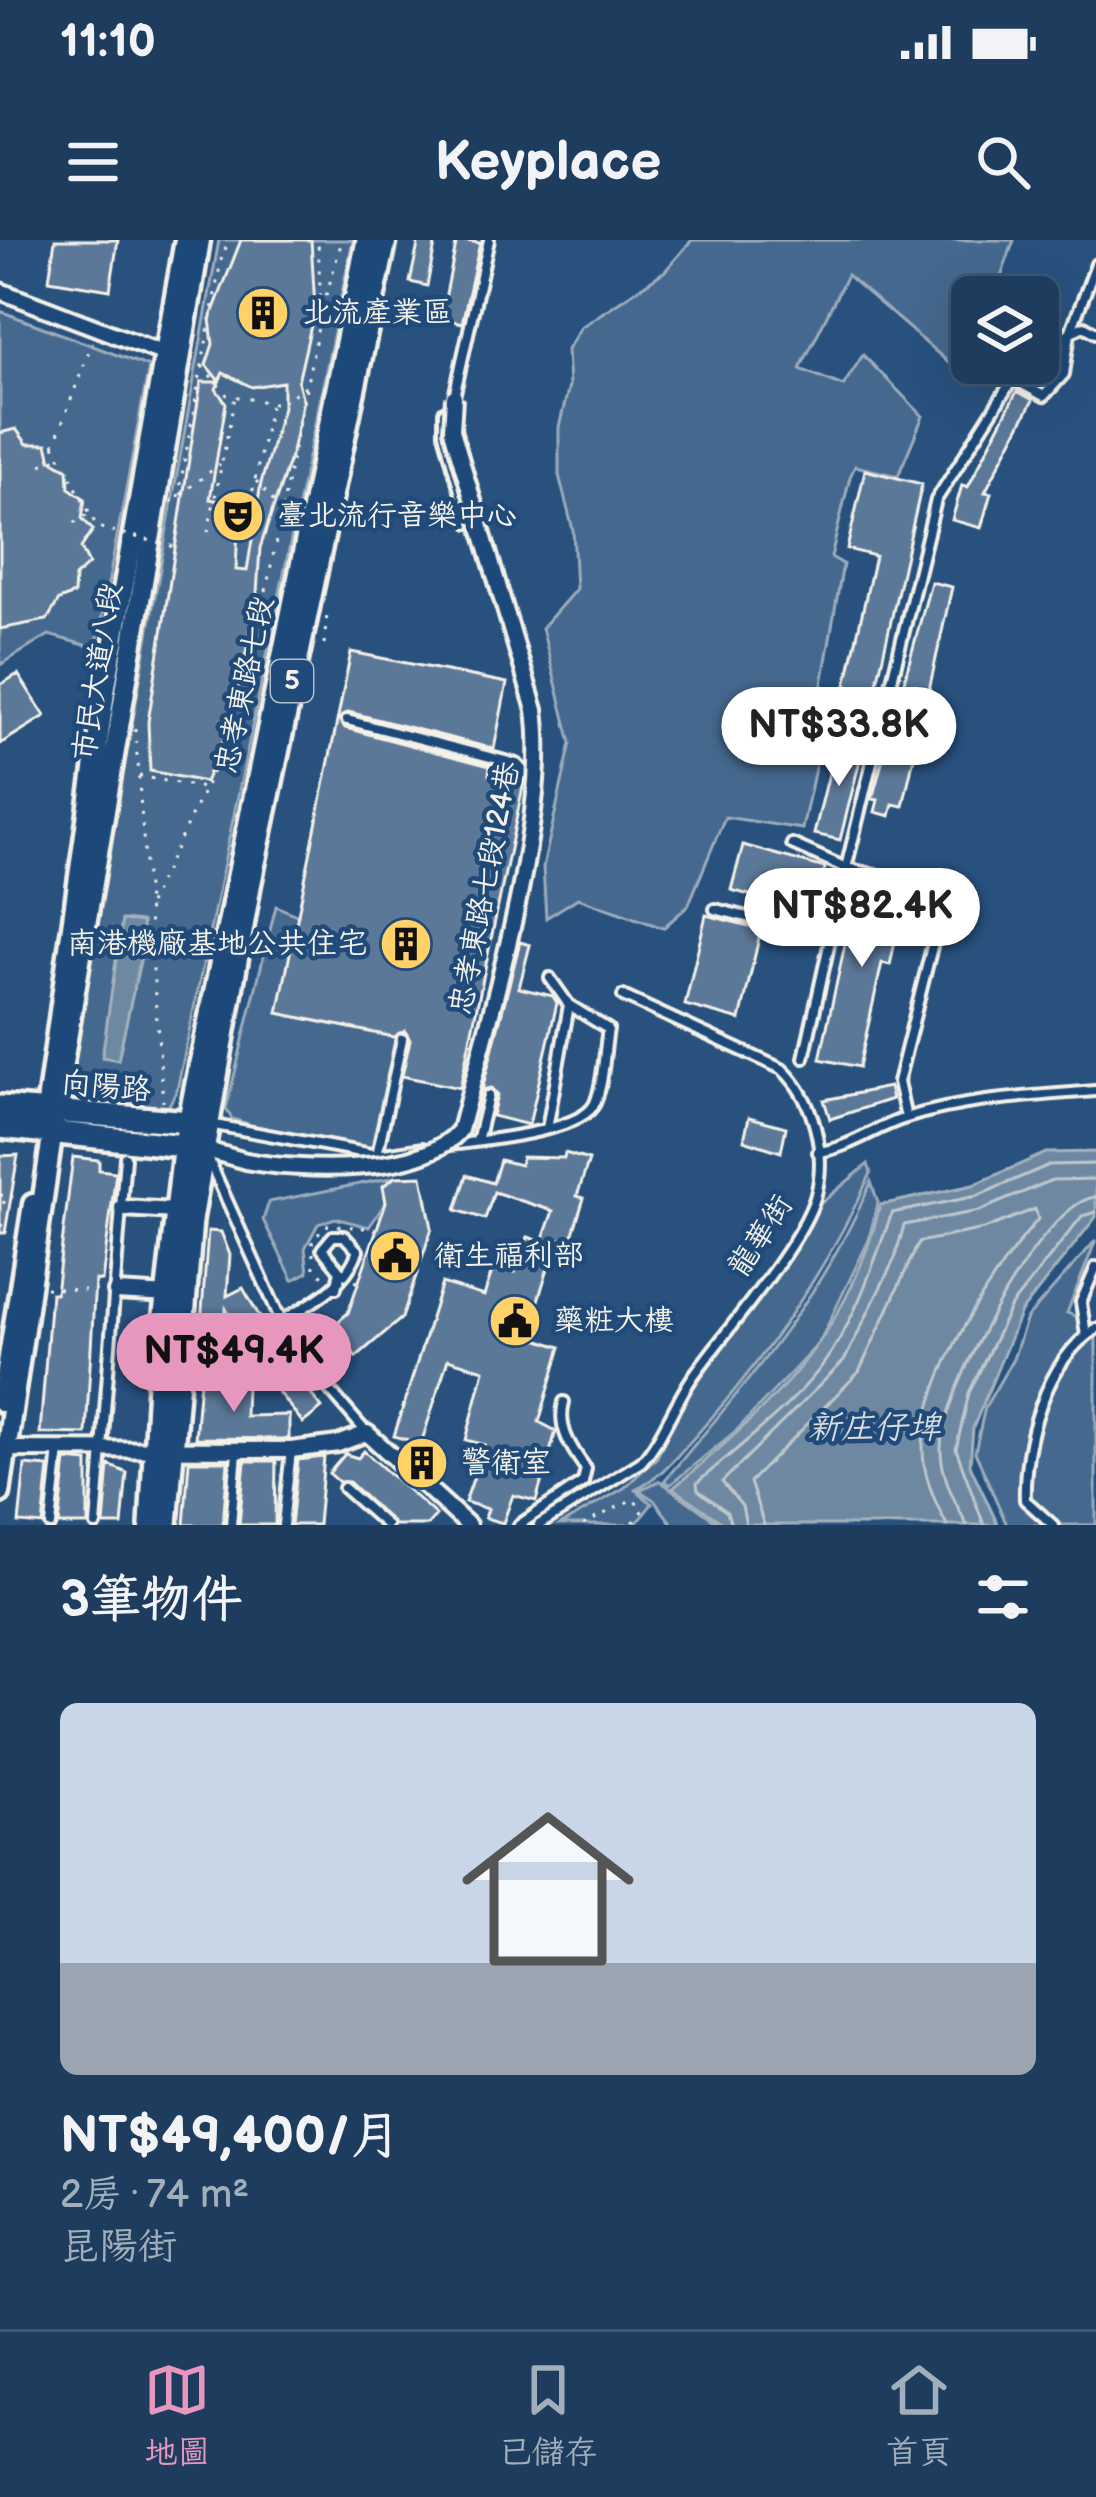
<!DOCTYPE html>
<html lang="zh-TW">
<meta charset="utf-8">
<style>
body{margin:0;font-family:"Balsamiq Sans","LXGW WenKai TC",sans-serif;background:#2b4867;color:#f1f3f6;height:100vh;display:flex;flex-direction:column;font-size:45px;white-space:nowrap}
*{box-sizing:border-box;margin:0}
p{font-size:39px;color:#a1aebc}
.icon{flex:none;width:66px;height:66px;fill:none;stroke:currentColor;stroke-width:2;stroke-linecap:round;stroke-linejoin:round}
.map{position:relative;height:1285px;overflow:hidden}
.drawer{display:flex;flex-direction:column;background:#1e3d5e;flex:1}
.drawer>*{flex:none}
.buttons{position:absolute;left:951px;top:36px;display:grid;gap:24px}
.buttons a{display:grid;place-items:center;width:108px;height:108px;border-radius:18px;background:#1e3d5e;box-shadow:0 12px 48px #0002,0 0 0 3px #3c5673;font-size:60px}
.price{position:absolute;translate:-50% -102px;padding:0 27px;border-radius:42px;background:#fff;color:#222;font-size:39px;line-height:78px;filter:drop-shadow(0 3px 6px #0008)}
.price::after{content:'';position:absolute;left:50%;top:72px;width:36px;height:27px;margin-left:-18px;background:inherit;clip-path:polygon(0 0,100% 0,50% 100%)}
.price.on{background:#e797bd;color:#111}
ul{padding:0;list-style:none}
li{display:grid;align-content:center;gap:24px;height:636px;padding:0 60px}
li span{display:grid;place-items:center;height:372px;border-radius:18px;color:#555}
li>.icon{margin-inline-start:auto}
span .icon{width:216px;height:216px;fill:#fffc;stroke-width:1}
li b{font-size:51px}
h2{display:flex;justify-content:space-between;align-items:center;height:144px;padding:0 60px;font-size:51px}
.status{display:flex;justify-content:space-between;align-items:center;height:84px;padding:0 60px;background:#1e3d5e;direction:ltr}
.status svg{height:33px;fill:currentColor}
header{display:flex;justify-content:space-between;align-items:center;height:156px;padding:0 60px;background:#1e3d5e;font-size:54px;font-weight:700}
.menu{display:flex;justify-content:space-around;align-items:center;height:168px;border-top:3px solid #3c5673;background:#1e3d5e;font-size:33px;color:#a1aebc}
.menu a{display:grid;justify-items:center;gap:6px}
.menu .on{color:#e797bd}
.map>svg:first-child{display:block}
.green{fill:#45688e;stroke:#9cacbb;stroke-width:3}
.water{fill:#6e88a2;stroke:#a4b2be;stroke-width:3}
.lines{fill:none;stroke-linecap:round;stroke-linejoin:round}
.shore{stroke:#bec7cc;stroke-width:3}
.building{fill:#5b7899;stroke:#f4f1e8;stroke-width:3}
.service-casing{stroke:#f4f1e8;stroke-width:16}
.minor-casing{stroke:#f4f1e8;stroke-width:22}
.tertiary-casing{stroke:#f4f1e8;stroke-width:27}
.secondary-casing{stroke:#f4f1e8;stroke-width:30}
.primary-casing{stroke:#f4f1e8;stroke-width:30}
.path{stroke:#f4f1e8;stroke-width:3;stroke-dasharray:3 9;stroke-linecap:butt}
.service{stroke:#1f4a7a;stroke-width:8}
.minor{stroke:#1f4a7a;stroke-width:14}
.tertiary{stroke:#1f4a7a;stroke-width:18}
.secondary{stroke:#1f4a7a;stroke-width:21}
.primary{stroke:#1f4a7a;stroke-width:21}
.minor-bridge-casing{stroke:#f4f1e8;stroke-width:22;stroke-linecap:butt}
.path-bridge{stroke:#f4f1e8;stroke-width:3;stroke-dasharray:3 9;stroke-linecap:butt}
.minor-bridge{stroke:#1f4a7a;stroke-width:14}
.labels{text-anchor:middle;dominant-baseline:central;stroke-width:9;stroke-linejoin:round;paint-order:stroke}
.shield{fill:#1f4a7a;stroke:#b4bfc7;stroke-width:3}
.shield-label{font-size:27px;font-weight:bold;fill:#f4f1e8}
.poi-label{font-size:30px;fill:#f4f1e8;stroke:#1f4a7a;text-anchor:start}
.street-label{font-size:30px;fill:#f4f1e8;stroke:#1f4a7a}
.water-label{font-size:33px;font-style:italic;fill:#d9dcda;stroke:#1f4a7a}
</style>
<div class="status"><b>11:10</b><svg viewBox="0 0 49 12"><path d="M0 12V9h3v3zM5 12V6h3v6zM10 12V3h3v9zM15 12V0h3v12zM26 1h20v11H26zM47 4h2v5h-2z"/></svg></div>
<header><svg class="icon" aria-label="menu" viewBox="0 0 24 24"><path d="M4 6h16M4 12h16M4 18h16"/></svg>Keyplace<svg class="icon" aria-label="search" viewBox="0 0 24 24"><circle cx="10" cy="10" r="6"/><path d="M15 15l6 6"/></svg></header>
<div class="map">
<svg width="1096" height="1285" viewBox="0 0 1096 1285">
<rect width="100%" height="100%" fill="#28517e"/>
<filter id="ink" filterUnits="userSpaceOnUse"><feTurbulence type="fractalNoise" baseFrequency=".00833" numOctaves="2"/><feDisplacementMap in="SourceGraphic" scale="24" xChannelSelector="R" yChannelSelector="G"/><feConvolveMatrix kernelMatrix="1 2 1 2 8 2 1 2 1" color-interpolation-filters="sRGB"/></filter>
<g filter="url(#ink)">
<path class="green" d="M219,0h134l-176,850 -10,19 -11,4 -86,-10 -5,-6z
M692,0h322l-20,57h-22v58l-8,21 -117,-101 -47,94 43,17 20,-31 60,61 -25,60 -43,-10 -5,11 -19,80 12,7 -28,160 2,35 -15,70 -77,-12 -37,89 -25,22 -85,-30 -32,20 -3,-51 28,-124 -29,-115 34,-39 -3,-59 -14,-55v-48l10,-41 -2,-36 14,-23 84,-56z
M0,71l149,56 -53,281 -47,-13 -49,30z
M276,666l25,11 -23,96 129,27 -19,90 -17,19 -120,-24 -19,-6 -6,-10z
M868,924l3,9c-46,101 -106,187 -181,269 -19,20 -29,35 -55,47l17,15 -17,21h-75l64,-37 33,-31 25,-54 110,-150 29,-50z
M395,937l-12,10 3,15 -17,25 -34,-9 -17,6 -13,24 3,24 -15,8 -30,-60 6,-18z
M871,942l7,20 -10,40 -49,101 -82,87 -67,55 -6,-4c80,-95 158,-183 207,-299z
M1096,1000l-29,73 29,11v201h-89l-32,-73 10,-45 28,-48 14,-41z
M660,1241l61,44h-48l-19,-25 -15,-10z"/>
<path class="water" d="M122,680l20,2v30l-24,108 -16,-3z
M1096,912v65l-75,95 -48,116 -3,37 28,60h-273l-52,-37c99,-83 176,-152 207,-283l93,-20 73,-32z"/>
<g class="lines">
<path class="shore" d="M731,1285l-4,-13 -29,-22 -1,-7c43,-38 105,-83 135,-132 27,-41 43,-92 60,-138l85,-17 72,-31 47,-1
M746,1285l-4,-19 -20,-24 122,-121 51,-103 9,-33 75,-14 73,-31 44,-1
M764,1285l-14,-43 109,-110 60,-130 65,-13 51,-20 3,10c-44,52 -113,156 -115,227 -1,27 11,55 24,79
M967,1285c-12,-23 -27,-51 -26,-78 1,-53 102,-247 155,-250
M984,1285l-28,-76 13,-56 42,-87 71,-90 14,-4"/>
</g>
<path class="building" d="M55,0h63l-8,50 -61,-10z
M241,0h70l4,68 -17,74 5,18 -11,52 -32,96 -4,60 -15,67 -15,59 -21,48 -55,-11 -2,-49 53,-340h18l-3,7 10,14 -16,96 29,6 -3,65 11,1 14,-88 22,-76v-25l-31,5 -29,-14 -4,8 -13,-16 7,-21 -3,-25z
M419,0h17l-9,46 -17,-4z
M457,0l23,3 -18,80 -21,-5z
M1017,151l16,9 -48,92 6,1 -10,35 -29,-8 10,-35 6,2z
M16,189l11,15h20l4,16 17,9 1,19 16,11 -3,19 11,12 -12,18 8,16 -14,13 -1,17 -15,6 -12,20 -47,9v-196z
M865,230l57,14 -51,225 -29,-6 33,-147 -28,-7z
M931,342l21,5 -49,219 -10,-2 -3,12 -15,-4 3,-12 -6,-1z
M351,412l156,31 -13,66 -145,-37 -10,7 6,9 145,38 -1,9 35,7 -64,306 -58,-12 8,-36 -5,-9 -11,6 -116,-24z
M18,434l27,42 -45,28v-59z
M838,497l26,7 -24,96 -26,-6z
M743,605l82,23 -12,44 -82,-22z
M859,640l47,10 -16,75 -8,-2 -23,104 -39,-8z
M706,675l55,14 -21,91 -55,-15z
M520,702l10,3 -11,43 34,8 4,7 -28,122 -37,-9 5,-21 -6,-7 -9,2z
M889,847l3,12 -62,20 -6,-19z
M749,877l37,10 -5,25 -37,-12z
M565,913l24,7 -12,36 7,2 -14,45 -13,-4 -30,97 34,11 -22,75 17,9 -20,70 -23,-6 -10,28 -18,-5 3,-9 -23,-7 20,-57 -19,-5 18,-70 -36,-11 -27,85 -27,-8 48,-153 42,13 10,-31 21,7 13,-35 14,5 11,-31 -59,-19 -9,27 -29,-9 11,-35 26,8 7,-23 20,5 2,-8 42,1z
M18,915l-13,78h-5v-77z
M73,917l26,3v10l17,2 -14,109 -7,-1 -9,154 -46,-1 11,-140h5z
M422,936l10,52 -30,90 -46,39 -22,-32 14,-12 38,-111 -3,-16 12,-9z
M208,991l13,1 9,23 -3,41 16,-8 35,60 -20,15 -32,-54 -4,57 -24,-2z
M286,1123l36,45 -19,15 -37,-46z
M200,1141l46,3 -1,32 44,-1v24l-94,-1z
M364,1211l72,64 -9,10h-33l-45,-43h-10l-10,-9 16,-19 13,4z
M324,1217l-6,68h-27l7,-65z
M66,1220l22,2v63h-29z
M189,1221h39l-5,64h-39z
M245,1221h31l-1,64h-36z
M25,1225l24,2 -6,58 -24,-2z
M109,1225l18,8 -5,52h-18z"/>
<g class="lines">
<g class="service-casing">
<path id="service" d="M1038,108l46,-22 12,7
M1011,138l33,18 20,-22 6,-41 26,-69
M454,157l35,-157
M450,169l-6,3v21l25,90
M347,480l170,44 8,9
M792,604l54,24 -42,190
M715,669l116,29
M906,878l-8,-36 48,-191 -100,-23 90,-368 87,-137
M209,884l168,31 25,-116
M547,889l22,-124
M477,901l11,-45
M444,906c32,-5 138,-13 151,-43 9,-21 9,-52 13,-74l-39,-24 -19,-27
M818,912c33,-4 57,-25 88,-34 60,-19 128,-22 190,-27
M377,915l46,-7
M207,916l86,191 73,85
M280,1082c32,-20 64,-34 78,-71l-14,-15h-11l-11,13 18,22 -4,17
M1086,1095l-5,-33 15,-35
M179,1131l74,5 40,-28
M344,1248l42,37
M51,1285l8,-75
M96,1285l29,-368
M231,1285l6,-73
M283,1285l8,-75
M519,1285l64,-43 3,-13c-15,-21 -29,-41 -22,-67
M539,1285l102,-63c22,-24 33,-59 53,-87 32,-45 105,-127 121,-177 13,-44 -1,-99 -33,-129l-159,-73
M1053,1285l-28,-25c-2,-55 20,-140 71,-171"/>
</g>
<g class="minor-casing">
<path id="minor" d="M0,51l170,65
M203,909l43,12
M122,968l54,3
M116,1052l54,3
M0,1209l291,1 47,-6 29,-11 101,92"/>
</g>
<g class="tertiary-casing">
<path id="tertiary" d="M45,878l60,-426 80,-452
M2,1162l31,-198
M0,1253l61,-418 139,-835"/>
</g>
<g class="secondary-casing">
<path id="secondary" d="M0,867l203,16
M0,887l203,21"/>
</g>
<g class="primary-casing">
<path id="primary" d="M151,1285l10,-176 24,-206 183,-903
M166,1285l25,-305 58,-334 136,-646"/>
</g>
<path class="path" d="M323,67l19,-67
M202,126l25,29 52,9 31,-21
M54,205l38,-102
M56,224l4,-3
M42,225l17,-8
M256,241l25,29
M178,257l44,-242 8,-15
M171,262l49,-38
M74,283l14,-9
M208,292l27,-135
M243,298l28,-136
M324,404l3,-30
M135,489l28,373
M139,536l65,12
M149,664l84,-175 18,-62 70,-355 -3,-72
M0,955l12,1 -2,7 -10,-1
M0,985l7,1 -2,12
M46,1048l56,3
M583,1285l50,-26 10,11 -13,15"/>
<use href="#service" class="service"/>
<use href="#minor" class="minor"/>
<use href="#tertiary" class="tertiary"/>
<use href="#secondary" class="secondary"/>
<use href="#primary" class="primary"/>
<g class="minor-bridge-casing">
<path id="minor-bridge" d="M246,921c53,10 178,15 214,-31 29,-112 90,-311 75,-420l-83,-280 2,-33"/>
</g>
<path class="path-bridge" d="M54,205l43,82 78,20
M358,1042l-33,-5 -11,-8 -2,-29 16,-15 49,4"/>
<use href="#minor-bridge" class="minor-bridge"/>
</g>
</g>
<defs>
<g id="building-disc" transform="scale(2.7)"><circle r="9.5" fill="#ffd166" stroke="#1f4a7a"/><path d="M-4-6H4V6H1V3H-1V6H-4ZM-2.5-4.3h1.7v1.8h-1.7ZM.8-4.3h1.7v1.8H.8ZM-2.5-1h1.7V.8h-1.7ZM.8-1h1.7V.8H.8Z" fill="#111"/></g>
<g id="theatre-disc" transform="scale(2.7)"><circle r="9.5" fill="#ffd166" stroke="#1f4a7a"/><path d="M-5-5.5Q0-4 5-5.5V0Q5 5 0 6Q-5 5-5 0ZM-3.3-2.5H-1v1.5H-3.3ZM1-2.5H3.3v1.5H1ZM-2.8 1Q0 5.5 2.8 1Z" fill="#111"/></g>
<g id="civic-disc" transform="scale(2.7)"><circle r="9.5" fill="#ffd166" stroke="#1f4a7a"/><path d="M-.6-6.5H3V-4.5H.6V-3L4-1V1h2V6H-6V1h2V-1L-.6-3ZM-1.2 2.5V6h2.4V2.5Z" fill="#111"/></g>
</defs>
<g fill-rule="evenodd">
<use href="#building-disc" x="263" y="73"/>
<use href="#theatre-disc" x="238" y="276"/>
<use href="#building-disc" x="406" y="704"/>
<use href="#civic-disc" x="395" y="1016"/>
<use href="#civic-disc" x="515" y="1081"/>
<use href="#building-disc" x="422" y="1223"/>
</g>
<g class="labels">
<rect class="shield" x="271" y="420" width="42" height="42" rx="9"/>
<g class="shield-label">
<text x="292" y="441">5</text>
</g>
<g class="poi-label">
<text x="302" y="73">北流產業區</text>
<text x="277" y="276">臺北流行音樂中心</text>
<text x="367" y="704" text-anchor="end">南港機廠基地公共住宅</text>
<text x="434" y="1016">衛生福利部</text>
<text x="554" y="1081">藥粧大樓</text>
<text x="461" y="1223">警衛室</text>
</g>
<g class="street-label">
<text transform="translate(98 432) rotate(-81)">市民大道八段</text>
<text transform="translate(245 445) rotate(-78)">忠孝東路七段</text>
<text transform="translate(485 648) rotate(-79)">忠孝東路七段124巷</text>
<text transform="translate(106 847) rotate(5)">向陽路</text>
<text transform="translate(761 996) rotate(-57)">龍華街</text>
</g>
<g class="water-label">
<text x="874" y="1188">新庄仔埤</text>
</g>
</g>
</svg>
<div class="buttons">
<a><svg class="icon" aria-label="layers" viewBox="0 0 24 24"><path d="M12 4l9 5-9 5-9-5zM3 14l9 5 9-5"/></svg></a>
</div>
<b class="price" style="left:839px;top:549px">NT$33.8K</b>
<b class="price" style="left:862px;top:730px">NT$82.4K</b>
<b class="price on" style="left:234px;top:1175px">NT$49.4K</b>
</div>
<section class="drawer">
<h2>3筆物件<svg class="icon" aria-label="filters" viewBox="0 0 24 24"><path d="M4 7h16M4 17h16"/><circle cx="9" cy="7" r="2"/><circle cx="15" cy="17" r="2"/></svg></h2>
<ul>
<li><span style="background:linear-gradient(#c9d6e8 70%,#9aa5b1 0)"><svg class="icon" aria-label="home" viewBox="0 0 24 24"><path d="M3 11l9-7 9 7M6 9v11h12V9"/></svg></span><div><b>NT$49,400/月</b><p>2房 · 74 m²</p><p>昆陽街</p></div></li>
</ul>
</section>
<nav class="menu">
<a class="on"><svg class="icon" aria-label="map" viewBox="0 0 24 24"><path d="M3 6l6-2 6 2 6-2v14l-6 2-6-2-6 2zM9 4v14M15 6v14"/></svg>地圖</a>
<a><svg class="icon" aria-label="saved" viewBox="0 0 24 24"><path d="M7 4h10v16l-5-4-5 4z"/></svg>已儲存</a>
<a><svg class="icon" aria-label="home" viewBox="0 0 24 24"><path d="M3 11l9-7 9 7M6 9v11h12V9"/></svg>首頁</a>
</nav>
